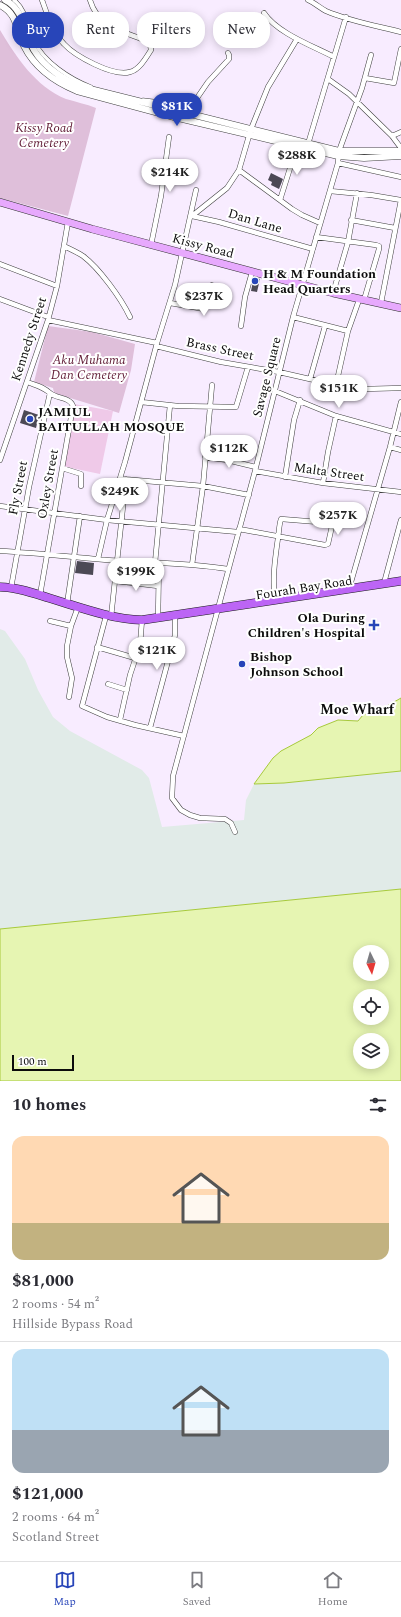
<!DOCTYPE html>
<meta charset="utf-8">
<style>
body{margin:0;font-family:Spectral,serif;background:#f7f7f7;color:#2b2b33;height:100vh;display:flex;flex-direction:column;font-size:15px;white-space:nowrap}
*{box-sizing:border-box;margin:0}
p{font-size:13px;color:#7c7c81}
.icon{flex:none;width:22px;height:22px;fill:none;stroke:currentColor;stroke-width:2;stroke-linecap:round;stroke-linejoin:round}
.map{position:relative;height:1081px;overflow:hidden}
.details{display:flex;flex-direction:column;background:#fff;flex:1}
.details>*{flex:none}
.hud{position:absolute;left:12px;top:12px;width:377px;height:36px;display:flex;gap:8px}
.needle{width:26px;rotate:175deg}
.buttons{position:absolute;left:353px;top:945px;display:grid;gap:8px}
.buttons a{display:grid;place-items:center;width:36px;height:36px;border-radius:50%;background:#fff;box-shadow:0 2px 10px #0003;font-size:20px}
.scale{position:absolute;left:12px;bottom:10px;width:62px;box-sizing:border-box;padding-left:4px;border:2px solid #0c0c0c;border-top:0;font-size:11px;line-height:14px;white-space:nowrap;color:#0c0c0c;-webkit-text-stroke:3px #fff;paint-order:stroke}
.price{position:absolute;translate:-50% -34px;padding:0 9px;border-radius:14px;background:#fff;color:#222;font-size:13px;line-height:26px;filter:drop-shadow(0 1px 2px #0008)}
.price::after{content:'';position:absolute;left:50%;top:24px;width:12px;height:9px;margin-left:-6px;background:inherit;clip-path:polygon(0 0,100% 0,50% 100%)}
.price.on{background:#2845b9;color:#fff}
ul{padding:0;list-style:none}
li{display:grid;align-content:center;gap:8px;height:212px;padding:0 12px}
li+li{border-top:1px solid #e1e1e2}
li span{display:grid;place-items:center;height:124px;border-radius:12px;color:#555}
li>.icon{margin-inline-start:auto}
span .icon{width:72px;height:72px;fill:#fffc;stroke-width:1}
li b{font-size:17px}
h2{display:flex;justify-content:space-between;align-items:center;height:48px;padding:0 12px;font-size:17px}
.chip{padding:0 14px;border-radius:16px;background:#fff;box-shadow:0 2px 10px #0003;font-size:14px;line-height:36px}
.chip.on{background:#2845b9;color:#fff}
.tab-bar{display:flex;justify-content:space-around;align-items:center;height:56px;border-top:1px solid #e1e1e2;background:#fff;font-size:11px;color:#7c7c81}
.tab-bar a{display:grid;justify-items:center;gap:2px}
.tab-bar .on{color:#2845b9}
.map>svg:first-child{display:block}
.industrial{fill:#e1ebe8}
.cemetery{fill:#dfbfda}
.pitch{fill:#efc9e8}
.water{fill:#e6f5b2;stroke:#a7ca3b;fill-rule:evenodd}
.building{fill:#4c4955}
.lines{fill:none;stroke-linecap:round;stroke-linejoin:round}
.pedestrian-casing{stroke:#3f3f3f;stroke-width:4.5}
.minor-casing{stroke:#3f3f3f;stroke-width:5.5}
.tertiary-casing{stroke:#3f3f3f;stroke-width:7}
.secondary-casing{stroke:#2e2e2e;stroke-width:8}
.primary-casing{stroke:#1d1d1d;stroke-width:9}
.pedestrian{stroke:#fff;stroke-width:3.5}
.minor{stroke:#fff;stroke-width:4.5}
.tertiary{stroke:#fff;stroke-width:6}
.secondary{stroke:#e7a9fd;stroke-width:7}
.primary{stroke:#bc65f5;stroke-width:8}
.poi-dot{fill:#2845b9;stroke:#fff;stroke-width:1.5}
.labels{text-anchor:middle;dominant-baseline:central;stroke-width:4;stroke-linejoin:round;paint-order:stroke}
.park-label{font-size:13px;font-style:italic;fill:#621e37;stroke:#fff}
.street-label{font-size:13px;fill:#0c0c0c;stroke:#fff}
.poi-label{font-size:13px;font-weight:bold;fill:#0c0c0c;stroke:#fff;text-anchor:start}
.neighbourhood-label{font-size:14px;font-weight:bold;fill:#0c0c0c;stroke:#fff}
</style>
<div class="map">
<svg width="401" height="1081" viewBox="0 0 401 1081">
<rect width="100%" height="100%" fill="#f8ecff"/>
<path class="industrial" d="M0,629l5,2 20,28 13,31 15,27 17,14 72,39 7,8 13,49 82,-7 2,-20 8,-16 30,-1 117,-12v118l-401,40z"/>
<path class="cemetery" d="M0,30c17,28 35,56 66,69 10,3 20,5 30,9l-28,108 -68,-18z
M48,326l44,6 43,12 -4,26 -12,43 -65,-20 -1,-5 -19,-6z"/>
<path class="pitch" d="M74,404l39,7 -13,63 -38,-8z"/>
<path class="water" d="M401,698v73l-117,12 -30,1 19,-26 8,-7 30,-16 7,-7 20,-8 20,1 5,-6 17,-5z
M401,889v192h-401v-152zM360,952h22v22h-22zM360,996h22v22h-22zM360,1040h22v22h-22z"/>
<path class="building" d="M271,173l12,6 -4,10 -8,-4 1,-3 -4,-2z
M254,277l6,2 -3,13 -6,-1z
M24,410l15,5 -3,13 -16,-5z
M77,561l17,2 -1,12 -18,-2z"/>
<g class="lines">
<g class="pedestrian-casing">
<path id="pedestrian" d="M14,0c13,10 13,28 20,41 10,21 36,38 57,46
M143,100l49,6"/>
</g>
<g class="minor-casing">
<path id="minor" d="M42,0c5,14 11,33 22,44 11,12 49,33 66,28 9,-2 16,-14 21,-22l-1,-6 -3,-3c-24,-10 -49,-13 -57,-41
M308,0c7,3 12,8 18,11 23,10 51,15 75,21
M264,13c13,20 49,33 70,44
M365,78l29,5 7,-34
M328,79l21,15 43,42 9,12
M186,114l22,-32 21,-23v-4l-1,-2
M392,136l9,-4
M308,144l38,-127
M338,163l63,14
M239,170l53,39 10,6 18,8
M330,191l41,4 30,5
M280,200l17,-54
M192,216l35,-28 12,-18 12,-41 17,-42 29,-48
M192,216l27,6 94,27
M351,220l44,8
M316,237l60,8 3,1v3l-15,51
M151,245l10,-49 8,-59
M64,246c6,3 13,6 19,10 16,12 38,42 47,61
M0,264l57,22
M333,293l15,-51 9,-49
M0,299l48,18
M170,303l34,6 8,-24
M381,303l20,-103
M293,317l55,14
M48,320l109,23
M241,326l4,-29 7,-25
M156,346l65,16 58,10 57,13 29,4 36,-1
M310,379l15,-53
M27,382c11,4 15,4 23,11 7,6 20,4 23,13l-33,189
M336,385l12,-54 11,-31
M275,391l61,25 65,18
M141,402l37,4 58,1 12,-40
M390,447l11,3
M205,457l22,3 29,7
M0,460l48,-140 9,-34 11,-64
M62,468l19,6v12
M255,471l68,12 78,9
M285,477l9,-57 6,-20
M123,479l80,7 46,9
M323,483l5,-31 8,-36
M0,506l107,14 131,12
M239,529l86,16 3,-1 4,-18 -1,-3 -50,-4c-2,6 -2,13 -3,19 -3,21 -6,41 -3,62
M0,551c40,2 79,7 118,10 37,2 73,2 110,8
M98,559l9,-39 18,-58 32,-119 18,-58 21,-95
M155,563l15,-158
M192,565l11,-79 9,-101
M116,581l42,5
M384,583l17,-63
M11,588l18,-101 21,-94
M349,589l41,-142 11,-45
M67,604l13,-88
M106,616l-24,90 25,11 28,8 49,11
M111,617l15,-138
M158,619l1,-56
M50,621l21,5
M97,647l38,11
M108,684l19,6
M69,697l3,-19 -5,-21v-11l4,-20 7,-19
M120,720l10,-45 10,-30 2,-25
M150,728l25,-93v-19
M235,832l-4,-9 -6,-4 -25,-1 -10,-3 -9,-5 -9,-12 1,-22 82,-305 38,-154 45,-154 1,-12 23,-63 9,-33"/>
</g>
<g class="tertiary-casing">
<path id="tertiary" d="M5,0c19,9 20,34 29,50 10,17 30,30 48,37l257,64h62
M0,5c18,9 16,25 24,41 11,22 31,36 53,45l97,26 164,39 26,2 37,-2"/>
</g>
<g class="secondary-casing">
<path id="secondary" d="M0,202l92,27 241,64 68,15"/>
</g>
<g class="primary-casing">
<path id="primary" d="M0,587c16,0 33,6 49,11 30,9 61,21 93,22l259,-39"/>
</g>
<use href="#pedestrian" class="pedestrian"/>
<use href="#minor" class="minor"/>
<use href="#tertiary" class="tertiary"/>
<use href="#secondary" class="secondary"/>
<use href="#primary" class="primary"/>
</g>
<g class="poi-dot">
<circle cx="255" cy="281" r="4"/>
<circle cx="30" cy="419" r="4"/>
<path d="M372 619h4v4h4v4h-4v4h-4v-4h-4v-4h4z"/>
<circle cx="242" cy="664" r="4"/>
</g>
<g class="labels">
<g class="park-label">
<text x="44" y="128">Kissy Road<tspan x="44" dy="15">Cemetery</tspan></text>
<text x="89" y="360">Aku Muhama<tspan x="89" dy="15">Dan Cemetery</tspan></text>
</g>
<g class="street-label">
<text transform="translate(255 221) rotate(17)">Dan Lane</text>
<text transform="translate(203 246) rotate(15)">Kissy Road</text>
<text transform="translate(29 339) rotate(-72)">Kennedy Street</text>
<text transform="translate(220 349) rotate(12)">Brass Street</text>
<text transform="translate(267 377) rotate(-76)">Savage Square</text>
<text transform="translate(329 472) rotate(8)">Malta Street</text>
<text transform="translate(48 484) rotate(-80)">Oxley Street</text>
<text transform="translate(18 488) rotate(-79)">Fly Street</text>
<text transform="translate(304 588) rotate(-9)">Fourah Bay Road</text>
</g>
<g class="poi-label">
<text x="263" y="274">H &amp; M Foundation<tspan x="263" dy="15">Head Quarters</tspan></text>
<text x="38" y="412">JAMIUL<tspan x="38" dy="15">BAITULLAH MOSQUE</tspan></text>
<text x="365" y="618" text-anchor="end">Ola During<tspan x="365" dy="15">Children's Hospital</tspan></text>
<text x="250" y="657">Bishop<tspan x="250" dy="15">Johnson School</tspan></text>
</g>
<g class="neighbourhood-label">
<text x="357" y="709">Moe Wharf</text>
</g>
</g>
</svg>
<div class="buttons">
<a><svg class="needle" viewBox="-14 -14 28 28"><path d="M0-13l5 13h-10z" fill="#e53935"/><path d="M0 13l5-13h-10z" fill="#7c7c81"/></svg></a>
<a><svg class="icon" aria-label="locate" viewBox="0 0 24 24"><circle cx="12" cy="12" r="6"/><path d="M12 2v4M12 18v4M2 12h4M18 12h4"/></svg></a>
<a><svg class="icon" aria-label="layers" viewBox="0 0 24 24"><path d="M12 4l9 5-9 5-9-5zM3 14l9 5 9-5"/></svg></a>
</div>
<div class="scale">100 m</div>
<b class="price on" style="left:177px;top:127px">$81K</b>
<b class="price" style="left:297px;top:176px">$288K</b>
<b class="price" style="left:170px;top:193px">$214K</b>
<b class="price" style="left:204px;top:317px">$237K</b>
<b class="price" style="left:339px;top:409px">$151K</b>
<b class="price" style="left:229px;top:469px">$112K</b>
<b class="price" style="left:120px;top:512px">$249K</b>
<b class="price" style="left:338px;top:536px">$257K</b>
<b class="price" style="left:136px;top:592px">$199K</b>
<b class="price" style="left:157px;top:671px">$121K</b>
<div class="hud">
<a class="chip on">Buy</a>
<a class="chip">Rent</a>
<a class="chip">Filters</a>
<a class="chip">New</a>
</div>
</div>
<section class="details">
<h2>10 homes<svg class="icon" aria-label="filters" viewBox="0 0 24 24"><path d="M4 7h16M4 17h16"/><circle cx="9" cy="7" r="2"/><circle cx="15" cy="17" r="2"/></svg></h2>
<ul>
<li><span style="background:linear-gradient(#ffd9b3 70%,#c2b280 0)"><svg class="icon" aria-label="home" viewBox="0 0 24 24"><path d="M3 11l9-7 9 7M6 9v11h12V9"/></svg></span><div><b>$81,000</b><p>2 rooms · 54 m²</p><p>Hillside Bypass Road</p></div></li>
<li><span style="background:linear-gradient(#bfe0f5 65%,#9aa5b1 0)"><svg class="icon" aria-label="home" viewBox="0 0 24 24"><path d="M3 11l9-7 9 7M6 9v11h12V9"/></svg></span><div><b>$121,000</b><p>2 rooms · 64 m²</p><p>Scotland Street</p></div></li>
</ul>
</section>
<nav class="tab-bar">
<a class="on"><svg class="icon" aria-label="map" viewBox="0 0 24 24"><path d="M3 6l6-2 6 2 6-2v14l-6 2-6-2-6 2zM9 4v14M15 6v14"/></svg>Map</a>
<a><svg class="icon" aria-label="saved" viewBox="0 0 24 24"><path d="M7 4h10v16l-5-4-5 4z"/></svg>Saved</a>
<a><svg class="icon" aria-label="home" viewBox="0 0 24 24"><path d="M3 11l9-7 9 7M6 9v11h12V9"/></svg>Home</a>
</nav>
